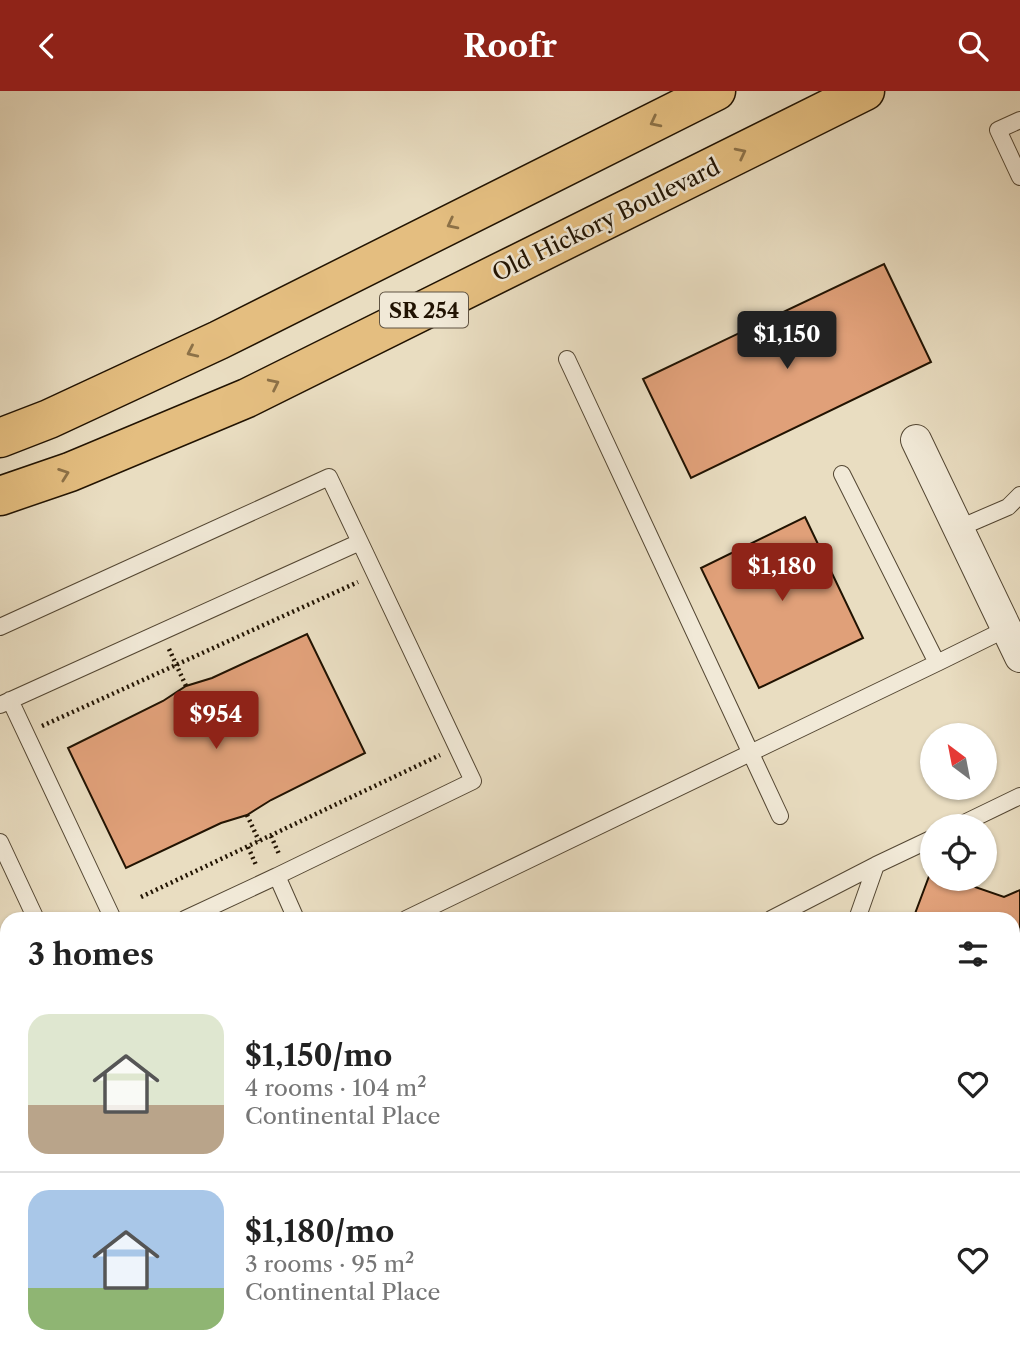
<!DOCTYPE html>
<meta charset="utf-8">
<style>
body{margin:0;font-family:"Libre Caslon Text",serif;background:#f2f2f2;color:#222;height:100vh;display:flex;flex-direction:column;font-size:26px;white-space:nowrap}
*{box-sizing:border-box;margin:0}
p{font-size:23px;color:#767676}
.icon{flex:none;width:38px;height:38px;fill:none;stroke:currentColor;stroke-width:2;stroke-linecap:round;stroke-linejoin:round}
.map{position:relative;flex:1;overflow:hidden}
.side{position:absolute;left:0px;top:821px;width:1020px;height:450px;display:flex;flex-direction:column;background:#fff;border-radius:21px 21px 0 0;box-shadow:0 2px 5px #0004}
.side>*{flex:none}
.needle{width:46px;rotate:328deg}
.tools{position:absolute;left:920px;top:632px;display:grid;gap:14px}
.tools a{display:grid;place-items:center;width:77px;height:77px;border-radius:50%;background:#fff;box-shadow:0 2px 5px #0004;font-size:35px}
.price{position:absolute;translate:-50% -60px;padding:0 16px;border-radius:7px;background:#8f2418;color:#fff;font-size:23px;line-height:46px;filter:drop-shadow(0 2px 4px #0008)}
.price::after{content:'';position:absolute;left:50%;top:42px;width:21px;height:16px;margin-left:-10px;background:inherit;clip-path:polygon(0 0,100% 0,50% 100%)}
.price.current{background:#222;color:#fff}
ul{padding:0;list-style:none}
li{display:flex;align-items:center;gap:21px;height:175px;padding:0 28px}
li+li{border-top:2px solid #e0e0e0}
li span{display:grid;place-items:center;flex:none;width:196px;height:140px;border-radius:21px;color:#555}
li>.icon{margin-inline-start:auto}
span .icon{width:84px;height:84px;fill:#fffc;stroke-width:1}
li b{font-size:30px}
h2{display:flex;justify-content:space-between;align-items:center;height:84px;padding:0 28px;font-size:30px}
header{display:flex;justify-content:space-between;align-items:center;height:91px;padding:0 28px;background:#8f2418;color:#fff;font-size:32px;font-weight:700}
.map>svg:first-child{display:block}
.building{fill:#e0a079;stroke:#211302;stroke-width:2}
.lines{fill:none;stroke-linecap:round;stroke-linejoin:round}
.service-casing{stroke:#534632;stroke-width:18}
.minor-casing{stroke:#534632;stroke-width:32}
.secondary-casing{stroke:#211302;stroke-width:41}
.primary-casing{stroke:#211302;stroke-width:41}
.path{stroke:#211302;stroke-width:4.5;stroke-dasharray:2 3.5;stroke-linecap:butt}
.service{stroke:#f1e9d7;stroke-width:16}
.minor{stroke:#f1e9d7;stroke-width:30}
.secondary{stroke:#f1e9d7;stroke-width:38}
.primary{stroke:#e4be80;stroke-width:38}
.oneway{stroke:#8c7147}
.labels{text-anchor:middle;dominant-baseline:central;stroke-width:5;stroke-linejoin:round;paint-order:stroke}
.shield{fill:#f1e9d7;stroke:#5f5342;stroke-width:2}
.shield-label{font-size:21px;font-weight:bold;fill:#211302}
.street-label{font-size:23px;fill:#211302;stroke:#f1e9d7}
</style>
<header><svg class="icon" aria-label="back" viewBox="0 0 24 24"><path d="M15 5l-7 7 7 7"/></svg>Roofr<svg class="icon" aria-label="search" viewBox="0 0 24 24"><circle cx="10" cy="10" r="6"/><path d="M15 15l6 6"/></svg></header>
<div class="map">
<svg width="1020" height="1270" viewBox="0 0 1020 1270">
<rect width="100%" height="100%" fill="#e9ddc1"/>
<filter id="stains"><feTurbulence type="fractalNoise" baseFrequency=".00286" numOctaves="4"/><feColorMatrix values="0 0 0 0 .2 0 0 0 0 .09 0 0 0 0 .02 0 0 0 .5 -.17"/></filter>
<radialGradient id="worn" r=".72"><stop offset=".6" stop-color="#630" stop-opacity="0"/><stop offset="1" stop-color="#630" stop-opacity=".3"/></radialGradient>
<path class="building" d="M884,173l47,98 -240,116 -48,-99z
M805,426l58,121 -104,50 -58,-120z
M307,543l58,119 -94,47 -24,15 -26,8 -95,45 -58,-120 95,-47 23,-15 26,-8z
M931,780h2v8h19l52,18 16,-7v50l-7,19v-40h-100z
M0,1108l7,14v142h68l3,6h-78z
M1020,1231v39h-82l14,-6h61v-30z
M252,1264h95l3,6h-95z"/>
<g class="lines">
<g class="service-casing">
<path id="service" d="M1020,29l-22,10 22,47
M567,268l213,457
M842,383l95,189 69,-34
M957,438l51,-22 12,-12
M0,536l329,-150 31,65 -360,163
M10,609l103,219
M958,735l62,-30
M0,751l36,77
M277,785l196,-95 -113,-239
M185,828l92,-43 19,43
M406,828l531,-256
M771,828l105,-54
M857,828l19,-54 57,-27
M1013,950l7,-19
M0,1007l7,-3
M145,1264l3,6"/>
</g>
<g class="minor-casing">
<path id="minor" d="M916,349l104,217
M503,1264l3,6"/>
</g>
<g class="secondary-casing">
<path id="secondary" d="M1013,1073l7,-3
M1013,1128l7,-3
M605,1270l13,-6
M720,1270l14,-6"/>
</g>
<g class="primary-casing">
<path id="primary" d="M0,347l49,-19 170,-79 497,-249
M0,405l70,-24 177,-74 618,-307"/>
</g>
<path class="path" d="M169,558l17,37
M42,635l316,-144
M247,724l12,26
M271,745l8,18
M248,756l8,18
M141,806l299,-142
M0,1054l7,14
M101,1264l3,6"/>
<use href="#service" class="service"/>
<use href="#minor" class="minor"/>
<use href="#secondary" class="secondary"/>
<use href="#primary" class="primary"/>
</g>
<defs><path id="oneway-chevron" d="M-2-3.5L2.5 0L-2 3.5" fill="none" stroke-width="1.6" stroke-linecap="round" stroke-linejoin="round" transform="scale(1.75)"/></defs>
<g class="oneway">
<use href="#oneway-chevron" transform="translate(655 31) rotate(153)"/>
<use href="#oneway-chevron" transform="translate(741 62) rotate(-27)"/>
<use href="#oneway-chevron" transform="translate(452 133) rotate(153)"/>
<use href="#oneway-chevron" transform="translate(192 261) rotate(155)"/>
<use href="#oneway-chevron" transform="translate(274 293) rotate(-26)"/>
<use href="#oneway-chevron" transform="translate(64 383) rotate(-20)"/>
</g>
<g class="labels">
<rect class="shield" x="380" y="201.5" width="88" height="35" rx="5"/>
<g class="shield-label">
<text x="424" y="219">SR 254</text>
</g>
<g class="street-label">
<text transform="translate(606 129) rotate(-26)">Old Hickory Boulevard</text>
</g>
</g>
<rect width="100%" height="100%" filter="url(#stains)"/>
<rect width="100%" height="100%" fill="url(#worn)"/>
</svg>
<div class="tools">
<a><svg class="needle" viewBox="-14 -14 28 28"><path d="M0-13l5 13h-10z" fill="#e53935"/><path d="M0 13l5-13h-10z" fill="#767676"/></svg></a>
<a><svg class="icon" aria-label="locate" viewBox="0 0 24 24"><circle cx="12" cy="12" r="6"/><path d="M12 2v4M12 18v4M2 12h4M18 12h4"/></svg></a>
</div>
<b class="price current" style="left:787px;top:280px">$1,150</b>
<b class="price" style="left:782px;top:512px">$1,180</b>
<b class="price" style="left:216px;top:660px">$954</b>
<section class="side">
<h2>3 homes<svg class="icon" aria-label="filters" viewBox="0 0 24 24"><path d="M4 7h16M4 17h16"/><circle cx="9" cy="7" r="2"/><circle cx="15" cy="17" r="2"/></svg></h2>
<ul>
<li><span style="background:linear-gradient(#dfe7d0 65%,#b9a48a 0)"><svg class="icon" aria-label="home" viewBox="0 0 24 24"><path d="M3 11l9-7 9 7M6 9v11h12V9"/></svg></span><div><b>$1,150/mo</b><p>4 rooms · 104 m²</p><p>Continental Place</p></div><svg class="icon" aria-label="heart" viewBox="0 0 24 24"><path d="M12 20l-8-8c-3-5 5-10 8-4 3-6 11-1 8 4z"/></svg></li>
<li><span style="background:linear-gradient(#a9c7e8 70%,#8fb573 0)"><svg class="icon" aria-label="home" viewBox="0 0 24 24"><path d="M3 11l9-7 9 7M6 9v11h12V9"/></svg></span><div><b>$1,180/mo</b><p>3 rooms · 95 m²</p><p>Continental Place</p></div><svg class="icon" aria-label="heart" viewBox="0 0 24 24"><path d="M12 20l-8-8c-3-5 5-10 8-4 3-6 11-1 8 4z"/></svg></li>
</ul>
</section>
</div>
